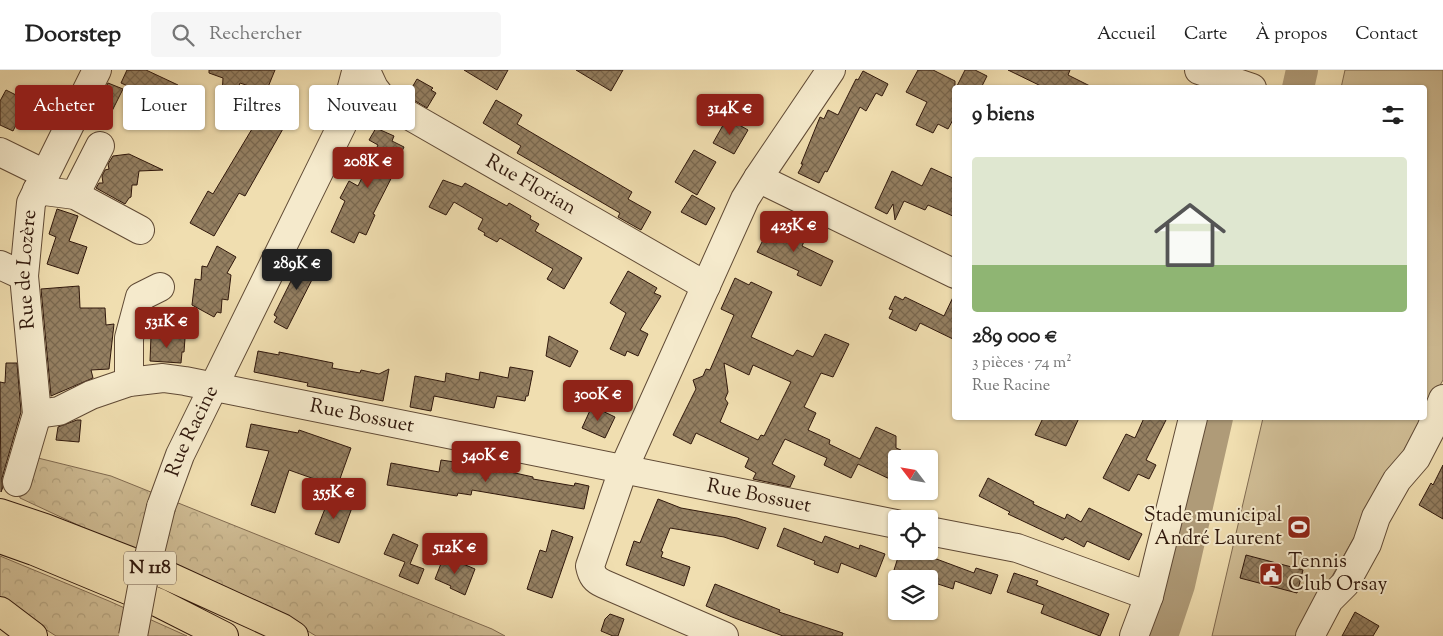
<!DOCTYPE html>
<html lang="fr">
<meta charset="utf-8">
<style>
body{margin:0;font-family:"Sorts Mill Goudy",serif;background:#f6f6f6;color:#222;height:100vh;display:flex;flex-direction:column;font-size:19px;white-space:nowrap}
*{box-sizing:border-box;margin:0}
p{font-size:16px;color:#767676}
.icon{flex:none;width:28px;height:28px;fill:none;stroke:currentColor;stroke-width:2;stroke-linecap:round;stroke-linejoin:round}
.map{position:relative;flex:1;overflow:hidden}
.side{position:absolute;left:952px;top:15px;width:475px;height:335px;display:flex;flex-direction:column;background:#fff;border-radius:5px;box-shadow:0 1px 4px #0004}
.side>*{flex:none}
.banner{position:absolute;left:15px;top:15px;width:475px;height:45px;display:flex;gap:10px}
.needle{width:32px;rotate:301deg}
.fabs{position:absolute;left:888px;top:380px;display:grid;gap:10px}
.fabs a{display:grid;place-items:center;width:50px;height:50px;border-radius:5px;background:#fff;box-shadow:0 1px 4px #0004;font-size:25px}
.price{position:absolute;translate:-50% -42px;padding:0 11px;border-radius:5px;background:#8f2418;color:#fff;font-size:16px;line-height:32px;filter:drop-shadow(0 1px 2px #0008)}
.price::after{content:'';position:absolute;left:50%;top:30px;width:15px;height:11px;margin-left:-8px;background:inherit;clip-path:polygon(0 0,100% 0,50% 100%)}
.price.active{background:#222;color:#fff}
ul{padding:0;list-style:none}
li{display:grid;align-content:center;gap:10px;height:265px;padding:0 20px}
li+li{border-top:1px solid #e0e0e0}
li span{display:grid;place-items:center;height:155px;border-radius:5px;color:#555}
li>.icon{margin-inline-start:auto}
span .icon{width:90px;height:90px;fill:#fffc;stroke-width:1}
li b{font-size:21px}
h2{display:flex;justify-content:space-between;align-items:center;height:60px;padding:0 20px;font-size:21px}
.chip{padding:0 18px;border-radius:5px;background:#fff;box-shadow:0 1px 4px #0004;font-size:18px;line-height:45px}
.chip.active{background:#8f2418;color:#fff}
header{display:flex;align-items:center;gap:30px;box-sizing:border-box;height:70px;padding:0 25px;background:#fff;border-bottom:1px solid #e0e0e0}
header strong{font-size:24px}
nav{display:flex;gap:28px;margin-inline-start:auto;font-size:18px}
.search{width:350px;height:45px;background:#f6f6f6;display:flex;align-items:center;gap:12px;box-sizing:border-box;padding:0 18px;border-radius:5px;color:#767676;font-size:19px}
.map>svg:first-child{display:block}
.forest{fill:url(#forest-crowns);stroke:#806a50}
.pitch{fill:#cfbc94;stroke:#806a50}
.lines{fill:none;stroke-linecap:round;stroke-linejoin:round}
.river{stroke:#af9b78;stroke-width:32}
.building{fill:url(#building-cross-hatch);stroke:#30180c;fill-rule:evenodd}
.minor-casing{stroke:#604a35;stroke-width:30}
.major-casing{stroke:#30180c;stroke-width:30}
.highway-casing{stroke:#30180c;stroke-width:30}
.minor{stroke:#f5eacc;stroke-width:28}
.major{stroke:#f0deb0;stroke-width:28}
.highway{stroke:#f0deb0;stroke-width:28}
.minor-bridge-casing{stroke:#604a35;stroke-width:30;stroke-linecap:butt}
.minor-bridge{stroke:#f5eacc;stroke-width:28}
.labels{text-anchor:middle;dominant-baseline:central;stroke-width:4;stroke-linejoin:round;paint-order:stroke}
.shield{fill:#f5eacc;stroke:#6b5746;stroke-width:1}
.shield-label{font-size:19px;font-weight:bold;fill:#30180c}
.street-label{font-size:20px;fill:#30180c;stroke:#f5eacc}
.poi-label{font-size:20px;fill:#30180c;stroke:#f5eacc;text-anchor:end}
</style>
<header>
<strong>Doorstep</strong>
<div class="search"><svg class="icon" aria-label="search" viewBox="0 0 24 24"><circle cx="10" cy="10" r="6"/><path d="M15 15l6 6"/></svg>Rechercher</div>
<nav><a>Accueil</a><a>Carte</a><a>À propos</a><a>Contact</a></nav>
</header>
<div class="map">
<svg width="1443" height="566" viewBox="0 0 1443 566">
<defs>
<pattern id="forest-crowns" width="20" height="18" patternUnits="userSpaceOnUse" patternTransform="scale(1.25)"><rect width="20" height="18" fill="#cfbc94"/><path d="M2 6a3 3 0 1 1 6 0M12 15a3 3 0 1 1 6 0" fill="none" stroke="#b2a17e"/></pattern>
<pattern id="building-cross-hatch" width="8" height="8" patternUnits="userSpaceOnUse" patternTransform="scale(1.25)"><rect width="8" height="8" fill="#947f61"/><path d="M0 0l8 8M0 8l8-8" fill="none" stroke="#79674e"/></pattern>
</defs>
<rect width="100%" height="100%" fill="#f0deb0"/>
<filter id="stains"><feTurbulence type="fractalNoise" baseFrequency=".004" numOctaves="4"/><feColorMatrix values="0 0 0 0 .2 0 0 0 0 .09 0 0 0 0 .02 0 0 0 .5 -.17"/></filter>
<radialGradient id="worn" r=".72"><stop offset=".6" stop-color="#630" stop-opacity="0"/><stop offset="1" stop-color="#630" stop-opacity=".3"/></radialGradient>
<path class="forest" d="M38,388l73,18 381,153 13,7h-189l-56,-34 -150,-62 -90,-42 -2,-9z
M0,486l109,45 78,35h-131l-56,-36z"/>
<path class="pitch" d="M1345,0h98v310l-18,32v-324h-84z
M1263,348h159l-124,218h-86z"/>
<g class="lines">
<path class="river" d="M1298,18l4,-18
M1162,566l17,-51 38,-167"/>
</g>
<path class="building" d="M127,0h19l32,15 -9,20 -48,-22z
M209,0h66l-9,22 -26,-9 -17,45 -3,-1 3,-49 -14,-5z
M464,0h44l-11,20z
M576,0h47l-12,21z
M918,0h15l22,11v35l-7,13 -10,-5 -5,9 -17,-8 11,-23 -21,-10z
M965,0h10l12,6 -6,12h-25z
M1008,0h62l-2,5 26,13h-49z
M863,1l25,13 -6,12 -6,-3 -10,18 -6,-4 -33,65 -2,-1 -6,12 -21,-10 5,-9h-2l19,-47 4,2 4,-9 10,5 18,-36 2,1z
M417,9l16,9 -2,2 5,3 -9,15 -20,-12z
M108,13l15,6 -12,24 -14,-7z
M6,20l22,11 -15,30 -13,-6v-24z
M496,30l26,15 -5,9 115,68 -4,7 23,13 -10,18 -23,-13 2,-4 -103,-60 4,-7 -38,-23z
M261,44l23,13 -39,69 -6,-3 -25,43 -24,-13 18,-32 5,3z
M727,48l21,12 -14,24 -21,-11z
M376,58l18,8 -2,5 12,6 -6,13 2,1 -27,53 2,1 -9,20 -7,-3 -5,11 -23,-11 14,-31 -5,-3 9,-17 9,5 20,-41 -9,-5z
M694,80l22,12 -19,33 -22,-13z
M129,84l34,16 -24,1 -2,14h-5l-1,12 -2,1 -4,6 -29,-16 3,-5h4l-1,-7 3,-6 4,-1 -1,-5 5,-8z
M931,98l24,11v38l-27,-12 -3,5 -21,-9 -9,19 -2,-16 -6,10 -12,-6 17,-37 30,15z
M443,110l19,7 3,-4 42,23 2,-3 22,13 -1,3 9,5 -4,7 47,27 -18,31 -17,-10 6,-10 -53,-31 -3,4 -13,-7 1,-2 -7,-4 5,-10 -29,-17 -8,13 -17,-8z
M692,125l23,13 -9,17 -25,-13z
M57,139l21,7 -9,25 18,6 -9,27 -31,-10 9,-27 -7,-3z
M773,150l34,15 -5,11 31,15 -12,25 -24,-11 2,-4 -42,-19z
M217,176l19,11 -9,16 4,2 -3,25 -6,-1 -1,14 -4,-1 -3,5 -22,-12 3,-26 6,1 1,-14 5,1z
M310,183l12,7 -35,69 -13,-7 3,-5 -3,-2 27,-54 4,2z
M628,201l29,17 -3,5 7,3 -21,34 8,4 -10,22 -11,-5 -2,5 -15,-7 16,-36 -16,-10z
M735,208l14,7 2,-3 21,10 -21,45 42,19 4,-6 16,7 12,-23 24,10 -16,33 -12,-4 -17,34 12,6 -8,17 22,10 -1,4 31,15 16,-32 20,9v12l5,2 -5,9v23l-38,-18 -7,14 -27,-13 3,-7 -42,-19 -13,25 23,12 -5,11 -37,-8 3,-6 -11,-6 4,-9 -53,-25 -5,11 -18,-9 23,-46 -3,-9 10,-4 3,-7 4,1 24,-55 -13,-6zM724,293l25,12 4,-10 38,17 -27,54 -3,-1 -3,5 -38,-18 8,-19 -3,-4 3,-7z
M79,216l1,22h25l1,17 8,-1 -5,45 -18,1 2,8 -42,18 -10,-107z
M955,223v47l-35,-17 -4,8 -27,-13 4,-8 -4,-1 6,-13 8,4 2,-3 39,19z
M151,266l34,2 -1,14h-2l-1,11 -31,-2z
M549,266l29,15 -8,16 -24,-11z
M258,281l21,4v-3l54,11 -1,5 28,5 1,-3 18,4 10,-5 -6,32 -76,-15 1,-3 -54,-11z
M6,293h11l4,49 -19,66 1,9 -2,5 -1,-110 5,1z
M510,297l23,4 -5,25h-2l-1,5 -28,-5 -3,12 -60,-12 -3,15 -21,-4 5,-31 30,6 1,-9 33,7 1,-8 28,6z
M592,336l23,11 -10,21 -23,-10z
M1043,348h36l-13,28 -31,-11z
M1144,348h23l-21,42 10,5 -7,14 -11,-5 -9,17 -26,-13 23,-44 9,4z
M77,350h4l-2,22 -23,-2 2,-13z
M251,354l47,9 1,-3 52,18 -14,39 -48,-17 -14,43 -24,-8 18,-54 -23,-4z
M441,390l56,8v1l36,8v2l41,7 1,-3 14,3 -5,23 -112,-19 -1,5 -13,-2 -1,3 -70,-11 4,-22 48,9z
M1443,395v54l-24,-14 12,-22 2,2z
M988,408l46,24 -1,2 32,15 2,-5 14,8 8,-14 53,26 -13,26 -42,-19 -3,6 -19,-10 -2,3 -55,-26 2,-2 -31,-16z
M330,426l23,9 -14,38 -24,-9z
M658,429l23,9 56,10 29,10 -8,21 -34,-12 -54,-9 -9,23 2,1 -2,5 29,10 -6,19 -58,-21 8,-24 6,2z
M784,458l38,15 3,-7 34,13 1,-4 25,9 -9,23 -35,-14 -3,10 -24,-9 1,-3 -38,-15z
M552,460l21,7 -21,61 -25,-9 13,-39 6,2z
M393,464l25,11 -8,19 14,5 -6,15 -19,-8 6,-14 -21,-8z
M900,481h15l59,22 2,-5 22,7 -7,19 -36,-13 -2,8 -24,-8v-2l-16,-4 -1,2 -18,-7z
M1246,485l57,15 -6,23 -57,-15z
M444,486l31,13 -10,26 -15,-7 1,-2 -16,-7z
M1014,503l24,8 -2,4 73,29 -9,22 -59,-23 3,-8 -37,-13z
M715,514l65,26 -1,2 64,21 -1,3h-59l-51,-19 -26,-11z
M1355,542l24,14 -6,10h-31z
M610,544l14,5 -6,17h-5l-12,-5 4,-12z"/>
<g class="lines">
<g class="minor-casing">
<g id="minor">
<path d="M1199,0l53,18"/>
<path id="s1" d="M367,3l7,15 10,13 322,185"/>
<path d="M0,82l45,22"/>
<path d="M758,108l197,96"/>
<path d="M37,120l38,5 65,35"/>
<path d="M75,125l25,-49"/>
<path d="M0,195l24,11"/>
<path d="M129,312v-44l11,-41 20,-10"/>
<path id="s2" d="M37,344l22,-3 32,-16 38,-13 34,-4 22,3 711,143"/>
<path id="s3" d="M17,412l20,-68 -13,-138 7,-73 66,-133"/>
<path id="s4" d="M161,437l19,-52 162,-330 14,-53"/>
<path d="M929,461l88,17 132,48"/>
<path d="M724,566l-120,-52c-9,-4 -12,-8 -14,-18l33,-96 122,-271 13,-21 73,-108"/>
<path d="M1134,566l15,-40 44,-178"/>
<path d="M1310,566l19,-36 16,-16 22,-40 9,-27 21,-37 19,-22 15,-29 12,-30"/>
</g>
</g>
<g class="major-casing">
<path id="major" d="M0,541l33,25"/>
</g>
<g class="highway-casing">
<path id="highway" d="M0,443l45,15 121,47 116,53 12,8
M0,469l34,12 125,52 65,33"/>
</g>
<use href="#minor" class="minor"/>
<use href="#major" class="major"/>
<use href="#highway" class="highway"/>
<g class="minor-bridge-casing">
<path id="minor-bridge" d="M133,566l11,-59 17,-70"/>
</g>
<use href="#minor-bridge" class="minor-bridge"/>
</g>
<defs>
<g id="stadium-square" transform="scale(1.25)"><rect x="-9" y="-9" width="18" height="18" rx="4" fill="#8f2418" stroke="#f5eacc"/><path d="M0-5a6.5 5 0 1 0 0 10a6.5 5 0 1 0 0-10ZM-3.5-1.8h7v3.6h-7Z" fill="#fff"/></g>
<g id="civic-square" transform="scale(1.25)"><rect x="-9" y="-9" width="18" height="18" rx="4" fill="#8f2418" stroke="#f5eacc"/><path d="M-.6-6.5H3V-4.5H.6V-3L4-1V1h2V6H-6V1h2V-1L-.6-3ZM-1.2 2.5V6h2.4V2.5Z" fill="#fff"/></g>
</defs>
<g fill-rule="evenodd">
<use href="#stadium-square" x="1299" y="457"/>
<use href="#civic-square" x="1271" y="504"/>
</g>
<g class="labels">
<rect class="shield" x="124" y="481.5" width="52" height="33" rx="4"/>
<g class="shield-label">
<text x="150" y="498">N 118</text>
</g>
<g class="street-label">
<text stroke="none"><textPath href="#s1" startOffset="202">Rue Florian</textPath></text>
<text stroke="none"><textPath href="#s3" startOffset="216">Rue de Lozère</textPath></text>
<text stroke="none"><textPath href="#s2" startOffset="335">Rue Bossuet</textPath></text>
<text stroke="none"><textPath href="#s4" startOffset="82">Rue Racine</textPath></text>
<text stroke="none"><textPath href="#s2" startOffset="740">Rue Bossuet</textPath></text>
</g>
<g class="poi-label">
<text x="1282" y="446">Stade municipal<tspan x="1282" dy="23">André Laurent</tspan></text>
<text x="1288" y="492" text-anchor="start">Tennis<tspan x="1288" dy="23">Club Orsay</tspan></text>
</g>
</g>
<rect width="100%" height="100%" filter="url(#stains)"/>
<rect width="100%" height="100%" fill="url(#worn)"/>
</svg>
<div class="fabs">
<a><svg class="needle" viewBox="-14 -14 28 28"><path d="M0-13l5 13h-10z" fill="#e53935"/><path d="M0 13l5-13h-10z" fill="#767676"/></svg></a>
<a><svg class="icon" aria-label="locate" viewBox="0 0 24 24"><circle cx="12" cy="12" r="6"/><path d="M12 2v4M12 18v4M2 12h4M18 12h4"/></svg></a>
<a><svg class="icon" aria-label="layers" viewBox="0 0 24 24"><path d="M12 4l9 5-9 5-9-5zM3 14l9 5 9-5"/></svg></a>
</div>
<b class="price" style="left:730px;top:66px">314K €</b>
<b class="price" style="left:368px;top:119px">208K €</b>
<b class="price" style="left:794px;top:183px">425K €</b>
<b class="price active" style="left:297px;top:221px">289K €</b>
<b class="price" style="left:167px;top:279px">531K €</b>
<b class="price" style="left:598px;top:352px">300K €</b>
<b class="price" style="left:486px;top:413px">540K €</b>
<b class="price" style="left:334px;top:450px">355K €</b>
<b class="price" style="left:455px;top:505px">512K €</b>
<div class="banner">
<a class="chip active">Acheter</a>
<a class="chip">Louer</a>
<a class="chip">Filtres</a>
<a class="chip">Nouveau</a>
</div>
<section class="side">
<h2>9 biens<svg class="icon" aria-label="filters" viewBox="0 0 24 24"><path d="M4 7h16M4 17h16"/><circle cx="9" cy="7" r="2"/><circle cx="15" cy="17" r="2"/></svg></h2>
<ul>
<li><span style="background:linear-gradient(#dfe7d0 70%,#8fb573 0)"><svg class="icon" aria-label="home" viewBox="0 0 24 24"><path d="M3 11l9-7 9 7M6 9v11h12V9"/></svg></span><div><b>289 000 €</b><p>3 pièces · 74 m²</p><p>Rue Racine</p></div></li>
</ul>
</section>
</div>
